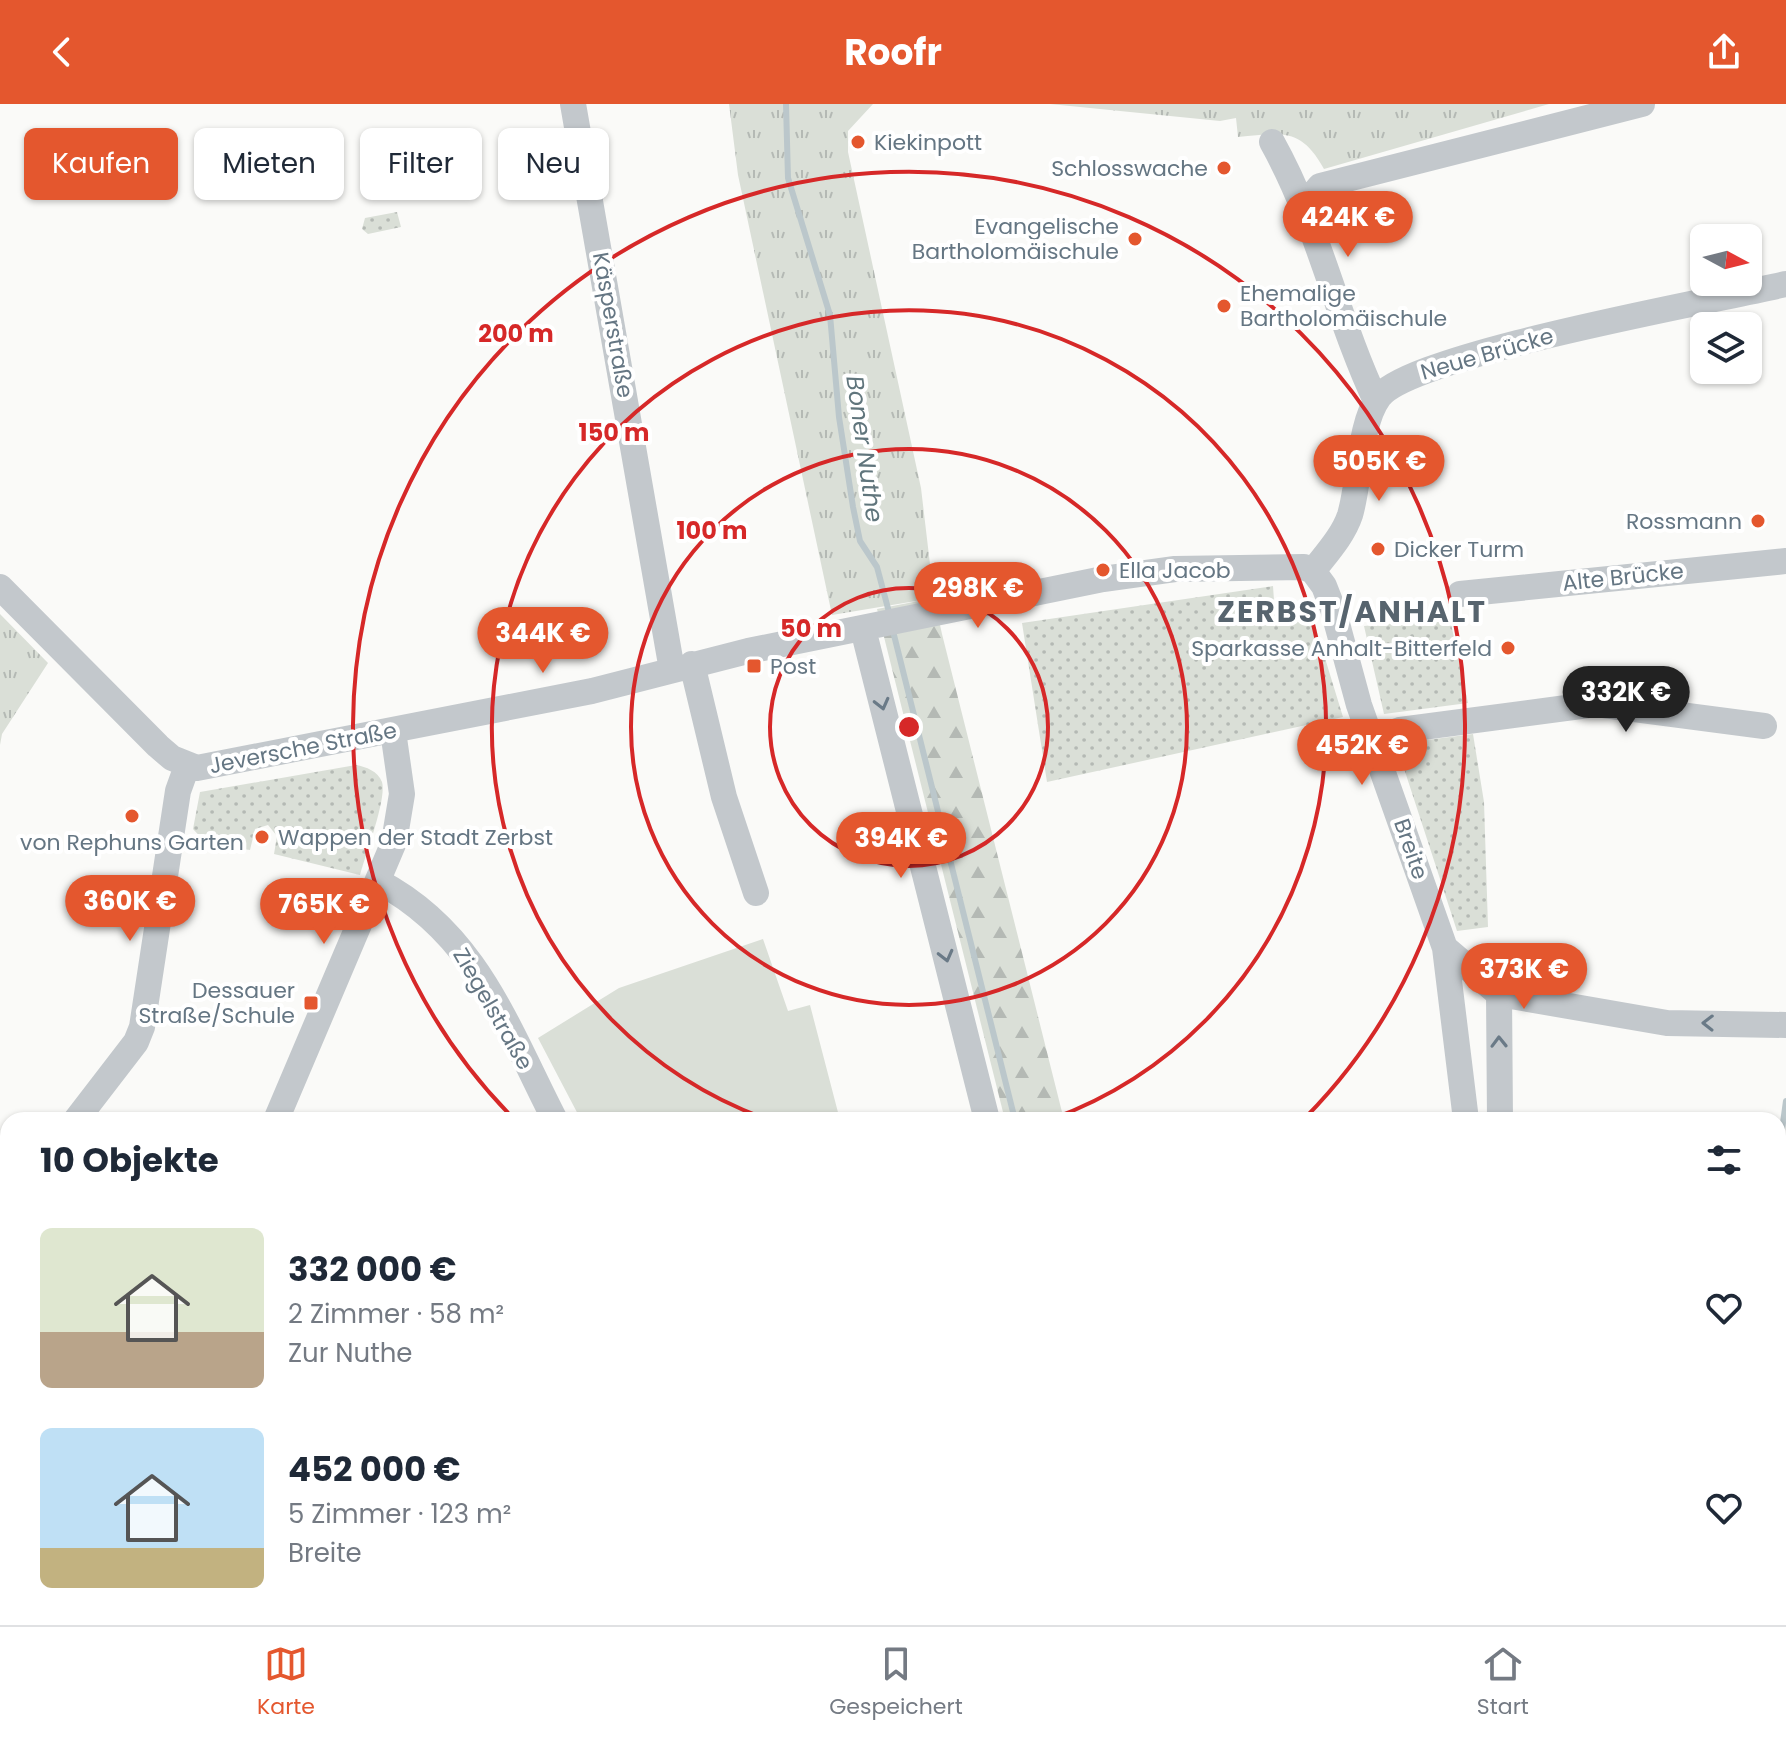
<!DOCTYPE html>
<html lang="de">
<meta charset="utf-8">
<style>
body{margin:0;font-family:Poppins,sans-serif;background:#f6f6f7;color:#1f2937;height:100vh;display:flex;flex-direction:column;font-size:30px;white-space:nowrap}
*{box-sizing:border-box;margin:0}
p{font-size:26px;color:#747a83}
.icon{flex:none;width:44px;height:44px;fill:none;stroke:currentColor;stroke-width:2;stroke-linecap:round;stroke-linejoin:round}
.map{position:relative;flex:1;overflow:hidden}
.drawer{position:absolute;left:0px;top:1008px;width:1786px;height:514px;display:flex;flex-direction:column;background:#fff;border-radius:24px 24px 0 0;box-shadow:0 2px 6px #0004}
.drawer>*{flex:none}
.guide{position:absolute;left:24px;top:24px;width:800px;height:72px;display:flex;gap:16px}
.needle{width:52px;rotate:97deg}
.controls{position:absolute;left:1690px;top:120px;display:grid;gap:16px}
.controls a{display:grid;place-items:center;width:72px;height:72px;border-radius:12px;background:#fff;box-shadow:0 2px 6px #0004;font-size:40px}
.price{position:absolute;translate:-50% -68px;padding:0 18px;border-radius:28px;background:#e4572e;color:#fff;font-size:26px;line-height:52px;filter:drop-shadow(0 2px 4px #0008)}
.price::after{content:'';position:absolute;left:50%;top:48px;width:24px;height:18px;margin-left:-12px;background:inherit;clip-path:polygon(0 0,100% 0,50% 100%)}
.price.selected{background:#222;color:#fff}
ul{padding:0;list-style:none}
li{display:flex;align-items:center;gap:24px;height:200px;padding:0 40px}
li span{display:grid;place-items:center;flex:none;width:224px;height:160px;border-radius:12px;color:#555}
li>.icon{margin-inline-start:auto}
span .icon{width:96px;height:96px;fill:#fffc;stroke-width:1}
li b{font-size:34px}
h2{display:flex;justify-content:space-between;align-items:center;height:96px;padding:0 40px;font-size:34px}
.tag{padding:0 28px;border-radius:12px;background:#fff;box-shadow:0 2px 6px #0004;font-size:28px;line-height:72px}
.tag.selected{background:#e4572e;color:#fff}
header{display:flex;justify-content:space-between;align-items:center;height:104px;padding:0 40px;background:#e4572e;color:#fff;font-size:36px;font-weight:700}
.tab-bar{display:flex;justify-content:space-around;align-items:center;height:112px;border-top:2px solid #e0e1e3;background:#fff;font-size:22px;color:#747a83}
.tab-bar a{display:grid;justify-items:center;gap:4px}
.tab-bar .selected{color:#e4572e}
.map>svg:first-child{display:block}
.grass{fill:url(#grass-dots)}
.forest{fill:url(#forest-firs)}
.park{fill:url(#park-tufts)}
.garden{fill:#dadfd7}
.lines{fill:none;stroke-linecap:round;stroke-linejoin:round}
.stream{stroke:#bbc7cb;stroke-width:6}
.minor{stroke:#c3c8cc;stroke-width:26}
.oneway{stroke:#6a7a87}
.ring{fill:none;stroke:#d62828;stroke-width:4}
.poi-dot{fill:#e4572e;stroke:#fff;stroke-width:3}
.labels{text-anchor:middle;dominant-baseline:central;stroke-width:8;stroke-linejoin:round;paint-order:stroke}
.poi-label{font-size:22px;fill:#657683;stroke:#fff;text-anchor:start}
.street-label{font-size:22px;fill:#657683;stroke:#fff}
.water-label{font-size:24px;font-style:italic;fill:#60757c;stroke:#fff}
.district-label{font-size:30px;font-weight:bold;letter-spacing:2px;fill:#57646e;stroke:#fff}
.centre{fill:#d62828;stroke:#fff;stroke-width:4}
.ring-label{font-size:24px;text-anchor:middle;font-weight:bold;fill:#d62828;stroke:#fff;stroke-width:8;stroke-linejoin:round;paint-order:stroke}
</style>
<header><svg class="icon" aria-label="back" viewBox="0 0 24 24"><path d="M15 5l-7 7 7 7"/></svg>Roofr<svg class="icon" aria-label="share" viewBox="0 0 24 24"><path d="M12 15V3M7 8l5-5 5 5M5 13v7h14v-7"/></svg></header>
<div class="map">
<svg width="1786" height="1521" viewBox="0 0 1786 1521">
<defs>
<pattern id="grass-dots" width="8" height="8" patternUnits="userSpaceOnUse" patternTransform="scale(2)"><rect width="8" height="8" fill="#dadfd7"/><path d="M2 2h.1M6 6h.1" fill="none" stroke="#b4b9b4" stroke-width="1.8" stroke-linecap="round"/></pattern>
<pattern id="forest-firs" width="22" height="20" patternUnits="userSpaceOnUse" patternTransform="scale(2)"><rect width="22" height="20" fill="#dadfd7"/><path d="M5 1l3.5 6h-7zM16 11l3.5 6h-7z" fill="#b4b9b4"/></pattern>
<pattern id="park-tufts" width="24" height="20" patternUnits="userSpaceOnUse" patternTransform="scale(2)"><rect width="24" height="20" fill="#dadfd7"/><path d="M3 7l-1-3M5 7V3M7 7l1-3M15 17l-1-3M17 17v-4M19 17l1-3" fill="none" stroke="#b4b9b4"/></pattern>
</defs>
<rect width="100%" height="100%" fill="#fafaf8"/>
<path class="grass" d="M397,108l4,15 -33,7 -6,-5 3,-11z
M1273,482l2,29 26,-3 1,5 11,2 30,98 -296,65 -25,-159z
M1450,515l18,84 -84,11 -20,-88z
M1473,630l11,68 4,125 -31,4 -61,-187z
M356,661c10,2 22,6 26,17 5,17 -17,74 -22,93l-86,-21 3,-18 -9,-11 -13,4 -5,21 -43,-6 -14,-15 7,-37z"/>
<path class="forest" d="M934,494l8,36 122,486h-59l-128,-511z
M1123,1514h49l1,7h-49z"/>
<path class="park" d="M729,0h144l-25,27v21l73,336 13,110 -102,17 -94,-440z
M1050,0h499l-225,65c-23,-42 -42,-36 -86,-32l-2,-19 -16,3z
M0,510l48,49 -46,71 -2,11z"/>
<path class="garden" d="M763,835l25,72 22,-6 30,115h-259l-43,-82 81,-50z"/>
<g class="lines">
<path class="stream" d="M786,0l2,74 42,137 9,102 14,90 7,34 17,26 13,49
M892,523l123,493
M1778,1055l8,-58
M1778,1328l3,193
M1130,1514l2,7"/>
<path class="minor" d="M573,0l99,566
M1272,38c46,82 64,174 104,259
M1304,101l16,-19 322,-82
M1313,467c13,-17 30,-35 37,-56 10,-33 9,-91 29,-118 32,-43 339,-97 407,-113
M1313,467l11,15 9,23 26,96 86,243 21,172
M0,483l158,159 14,12 25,10 395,-77 156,-40 355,-72 72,-10 129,-2 9,4
M1460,490l326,-33
M863,525l124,491
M692,560l32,133 32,96
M1372,636l28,-10 196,-26 168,22
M379,778c97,51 128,145 176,238
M1445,844l54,46 1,126
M1499,890l168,29 119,2
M76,1016l60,-78 6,-15 36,-236 9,-25
M276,1016l118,-278 8,-48 -9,-63
M0,1064l8,2
M1778,1196l8,1
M1104,1514l2,7
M54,1521l3,-7
M466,1521v-7
M748,1521v-7
M1198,1521l67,-5 49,5
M1490,1521l1,-7"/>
</g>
<defs><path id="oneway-chevron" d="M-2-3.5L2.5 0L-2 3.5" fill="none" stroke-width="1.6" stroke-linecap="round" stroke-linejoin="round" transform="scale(2)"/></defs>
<g class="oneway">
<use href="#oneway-chevron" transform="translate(882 600) rotate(76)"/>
<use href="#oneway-chevron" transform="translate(946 852) rotate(76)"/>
<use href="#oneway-chevron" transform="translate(1708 919) rotate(-179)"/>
<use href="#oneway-chevron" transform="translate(1499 938) rotate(-91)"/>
</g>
<g class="ring">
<circle cx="909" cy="623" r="139"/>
<circle cx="909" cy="623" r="278"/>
<path d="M766 1015A417 417 0 1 1 1052 1015"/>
<path d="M512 1013A556 556 0 1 1 1306 1013"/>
</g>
<g class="poi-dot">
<circle cx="858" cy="38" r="8"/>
<circle cx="1224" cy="64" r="8"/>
<circle cx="1135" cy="135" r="8"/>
<circle cx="1224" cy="202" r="8"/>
<circle cx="1758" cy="417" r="8"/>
<circle cx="1378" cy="445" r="8"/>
<circle cx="1103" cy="466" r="8"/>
<circle cx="1508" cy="544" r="8"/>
<rect x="746" y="554" width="16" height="16" rx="4"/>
<circle cx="132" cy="712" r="8"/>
<circle cx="262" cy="733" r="8"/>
<rect x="303" y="891" width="16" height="16" rx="4"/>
</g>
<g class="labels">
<g class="poi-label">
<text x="874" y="38">Kiekinpott</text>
<text x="1208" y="64" text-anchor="end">Schlosswache</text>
<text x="1119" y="122" text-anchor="end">Evangelische<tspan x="1119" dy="25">Bartholomäischule</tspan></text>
<text x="1240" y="189">Ehemalige<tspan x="1240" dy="25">Bartholomäischule</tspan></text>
<text x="1742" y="417" text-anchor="end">Rossmann</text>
<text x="1394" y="445">Dicker Turm</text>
<text x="1119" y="466">Ella Jacob</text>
<text x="1492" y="544" text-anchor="end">Sparkasse Anhalt-Bitterfeld</text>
<text x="770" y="562">Post</text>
<text x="278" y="733">Wappen der Stadt Zerbst</text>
<text x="132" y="738" text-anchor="middle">von Rephuns Garten</text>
<text x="295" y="886" text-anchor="end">Dessauer<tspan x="295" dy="25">Straße/Schule</tspan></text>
</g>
<g class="street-label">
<text transform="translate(613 221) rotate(80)">Käsperstraße</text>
<text transform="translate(1487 250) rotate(-16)">Neue Brücke</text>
<text transform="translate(1623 473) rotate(-6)">Alte Brücke</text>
<text transform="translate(303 644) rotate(-11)">Jeversche Straße</text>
<text transform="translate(1411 745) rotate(71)">Breite</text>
<text transform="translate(493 905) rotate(60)">Ziegelstraße</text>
</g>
<g class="water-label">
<text transform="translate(865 345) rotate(82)">Boner Nuthe</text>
</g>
<g class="district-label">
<text x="1352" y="507">ZERBST/ANHALT</text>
</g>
</g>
<circle cx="909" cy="623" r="12" class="centre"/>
<g class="ring-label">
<text x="516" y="238">200 m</text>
<text x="614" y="337">150 m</text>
<text x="712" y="435">100 m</text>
<text x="811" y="533">50 m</text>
</g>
</svg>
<div class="controls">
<a><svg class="needle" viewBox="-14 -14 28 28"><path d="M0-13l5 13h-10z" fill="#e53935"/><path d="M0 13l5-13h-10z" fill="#747a83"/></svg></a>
<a><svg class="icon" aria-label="layers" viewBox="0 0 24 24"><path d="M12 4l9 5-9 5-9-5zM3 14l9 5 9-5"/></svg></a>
</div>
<b class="price" style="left:1348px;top:155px">424K €</b>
<b class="price" style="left:1379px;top:399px">505K €</b>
<b class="price" style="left:978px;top:526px">298K €</b>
<b class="price" style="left:543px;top:571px">344K €</b>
<b class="price selected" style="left:1626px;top:630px">332K €</b>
<b class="price" style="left:1362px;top:683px">452K €</b>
<b class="price" style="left:901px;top:776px">394K €</b>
<b class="price" style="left:130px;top:839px">360K €</b>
<b class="price" style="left:324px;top:842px">765K €</b>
<b class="price" style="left:1524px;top:907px">373K €</b>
<div class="guide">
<a class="tag selected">Kaufen</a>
<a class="tag">Mieten</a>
<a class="tag">Filter</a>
<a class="tag">Neu</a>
</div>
<section class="drawer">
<h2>10 Objekte<svg class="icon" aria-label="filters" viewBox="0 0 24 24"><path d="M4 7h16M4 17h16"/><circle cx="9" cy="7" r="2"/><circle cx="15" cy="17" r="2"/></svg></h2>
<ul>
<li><span style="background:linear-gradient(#dfe7d0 65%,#b9a48a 0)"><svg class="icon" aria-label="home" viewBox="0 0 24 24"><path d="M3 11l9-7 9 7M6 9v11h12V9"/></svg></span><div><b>332 000 €</b><p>2 Zimmer · 58 m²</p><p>Zur Nuthe</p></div><svg class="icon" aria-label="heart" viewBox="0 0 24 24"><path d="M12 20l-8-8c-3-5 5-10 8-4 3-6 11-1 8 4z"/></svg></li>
<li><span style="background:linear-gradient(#bfe0f5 75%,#c2b280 0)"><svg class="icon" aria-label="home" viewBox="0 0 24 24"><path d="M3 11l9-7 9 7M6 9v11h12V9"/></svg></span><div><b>452 000 €</b><p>5 Zimmer · 123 m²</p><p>Breite</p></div><svg class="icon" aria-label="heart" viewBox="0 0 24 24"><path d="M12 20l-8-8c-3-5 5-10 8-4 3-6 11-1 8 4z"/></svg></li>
</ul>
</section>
</div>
<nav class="tab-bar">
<a class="selected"><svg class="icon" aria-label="map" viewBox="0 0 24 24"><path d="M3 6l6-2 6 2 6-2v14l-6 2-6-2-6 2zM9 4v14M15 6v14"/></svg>Karte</a>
<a><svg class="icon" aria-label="saved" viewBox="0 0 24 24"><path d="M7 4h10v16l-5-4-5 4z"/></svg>Gespeichert</a>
<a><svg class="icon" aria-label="home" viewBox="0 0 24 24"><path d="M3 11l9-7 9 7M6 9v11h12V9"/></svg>Start</a>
</nav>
